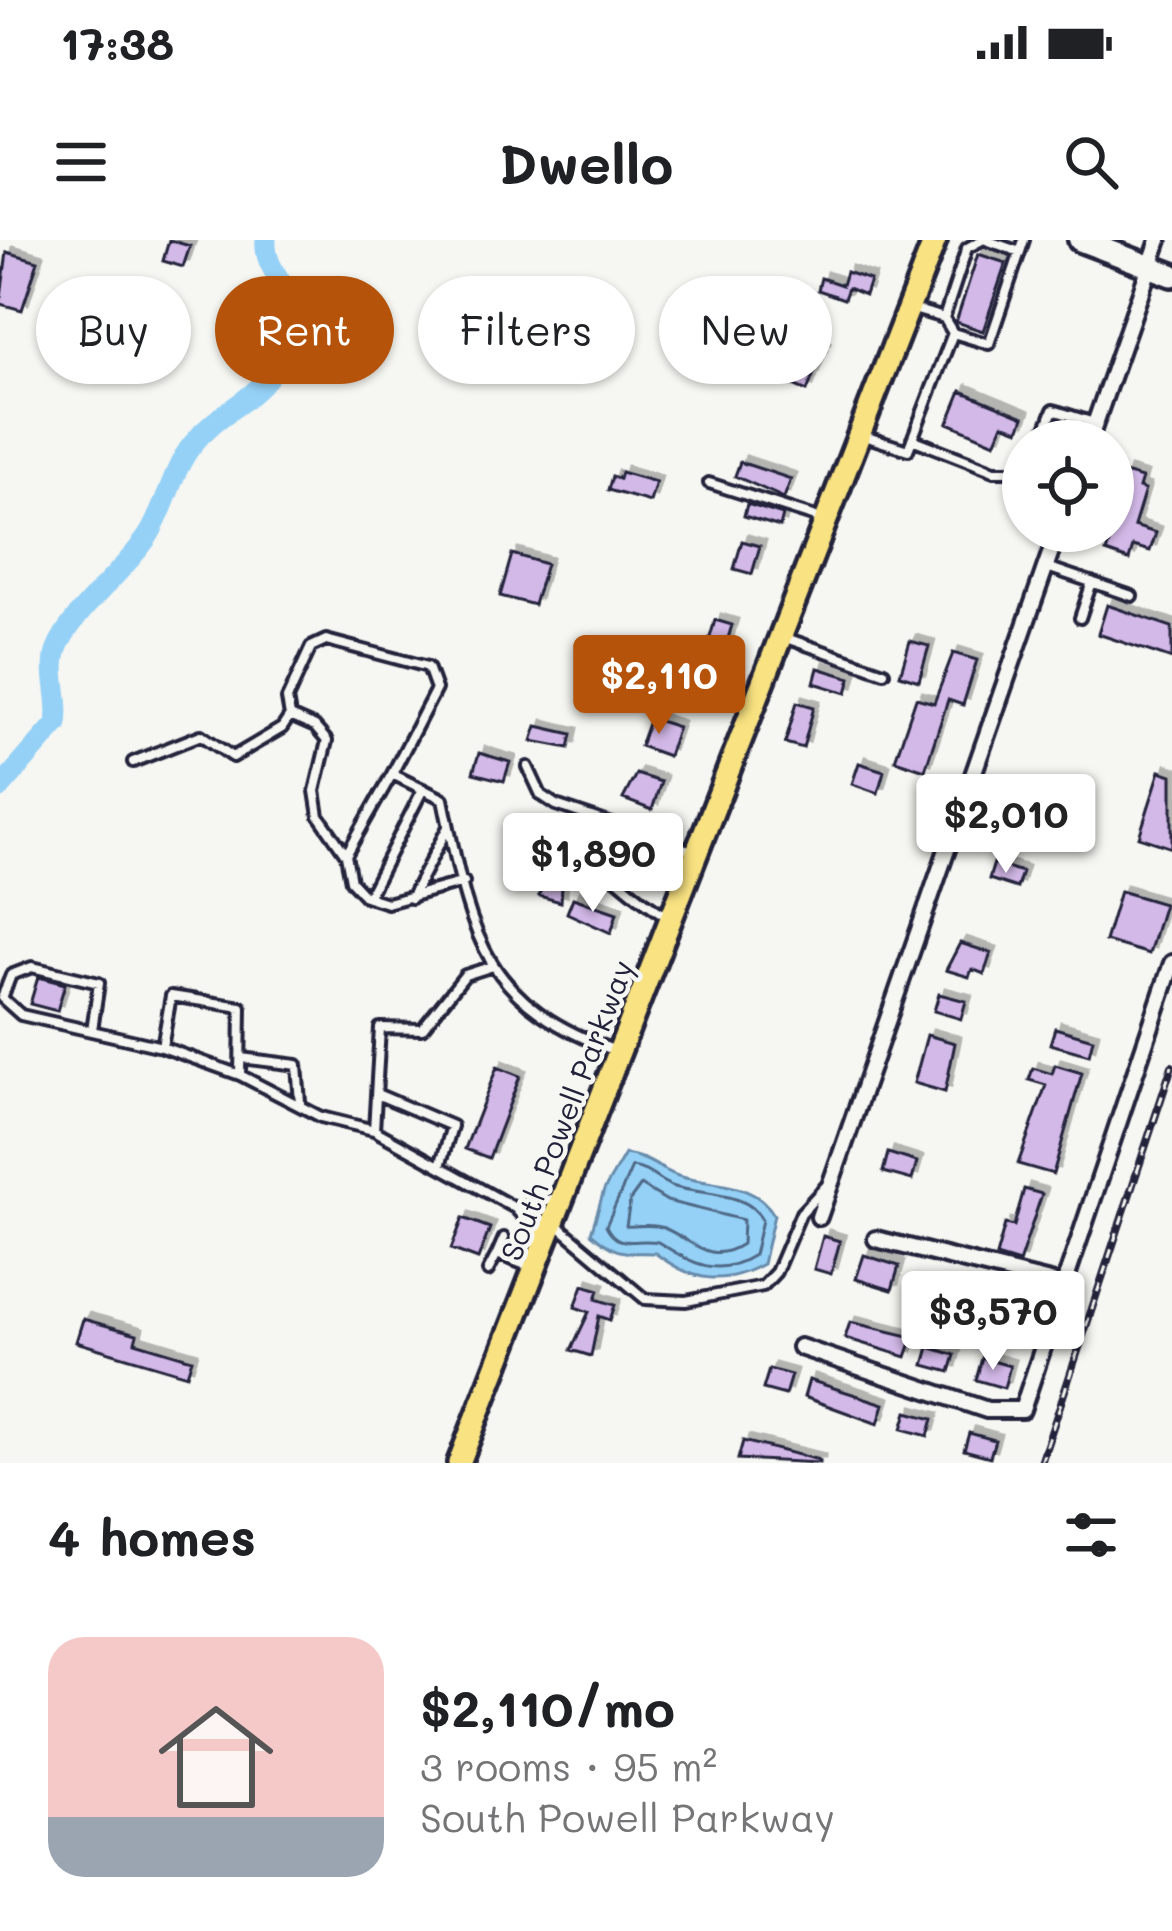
<!DOCTYPE html>
<meta charset="utf-8">
<style>
body{margin:0;font-family:Mali,sans-serif;background:#f2f2f2;color:#202124;height:100vh;display:flex;flex-direction:column;font-size:45px;white-space:nowrap}
*{box-sizing:border-box;margin:0}
p{font-size:39px;color:#757577}
.icon{flex:none;width:66px;height:66px;fill:none;stroke:currentColor;stroke-width:2;stroke-linecap:round;stroke-linejoin:round}
.map{position:relative;height:1223px;overflow:hidden}
.sheet{display:flex;flex-direction:column;background:#fff;flex:1}
.sheet>*{flex:none}
.hud{position:absolute;left:36px;top:36px;width:1101px;height:108px;display:flex;gap:24px}
.buttons{position:absolute;left:1002px;top:180px;display:grid;gap:24px}
.buttons a{display:grid;place-items:center;width:132px;height:132px;border-radius:50%;background:#fff;box-shadow:0 3px 9px #0004;font-size:60px}
.price{position:absolute;translate:-50% -102px;padding:0 27px;border-radius:12px;background:#fff;color:#222;font-size:39px;line-height:78px;filter:drop-shadow(0 3px 6px #0008)}
.price::after{content:'';position:absolute;left:50%;top:72px;width:36px;height:27px;margin-left:-18px;background:inherit;clip-path:polygon(0 0,100% 0,50% 100%)}
.price.active{background:#b45309;color:#fff}
ul{padding:0;list-style:none}
li{display:flex;align-items:center;gap:36px;height:300px;padding:0 48px}
li+li{border-top:3px solid #e0e0e0}
li span{display:grid;place-items:center;flex:none;width:336px;height:240px;border-radius:36px;color:#555}
li>.icon{margin-inline-start:auto}
span .icon{width:144px;height:144px;fill:#fffc;stroke-width:1}
li b{font-size:51px}
h2{display:flex;justify-content:space-between;align-items:center;height:144px;padding:0 48px;font-size:51px}
.tag{padding:0 42px;border-radius:54px;background:#fff;box-shadow:0 3px 9px #0004;font-size:42px;line-height:108px}
.tag.active{background:#b45309;color:#fff}
.status{display:flex;justify-content:space-between;align-items:center;height:84px;padding:0 60px;background:#fff;direction:ltr}
.status svg{height:33px;fill:currentColor}
header{display:flex;justify-content:space-between;align-items:center;height:156px;padding:0 48px;background:#fff;font-size:54px;font-weight:700}
.map>svg:first-child{display:block}
.water{fill:#95d1f6;stroke:#678bab;stroke-width:3}
.lines{fill:none;stroke-linecap:round;stroke-linejoin:round}
.shore{stroke:#506886;stroke-width:3}
.river{stroke:#95d1f6;stroke-width:21}
.building{fill:#d3b9e8;stroke:#22223b;stroke-width:3;filter:url(#shadow)}
.service-casing{stroke:#22223b;stroke-width:16}
.minor-casing{stroke:#22223b;stroke-width:22}
.secondary-casing{stroke:#22223b;stroke-width:30}
.primary-casing{stroke:#22223b;stroke-width:30}
.service{stroke:#f6f6f2;stroke-width:8}
.minor{stroke:#f6f6f2;stroke-width:14}
.secondary{stroke:#f6f6f2;stroke-width:21}
.primary{stroke:#f8e281;stroke-width:21}
.rail-casing{stroke:#22223b;stroke-width:8}
.rail{stroke:#f6f6f2;stroke-width:3;stroke-dasharray:9;stroke-linecap:butt}
.labels{text-anchor:middle;dominant-baseline:central;stroke-width:9;stroke-linejoin:round;paint-order:stroke}
.street-label{font-size:30px;fill:#22223b;stroke:#f6f6f2}
</style>
<div class="status"><b>17:38</b><svg viewBox="0 0 49 12"><path d="M0 12V9h3v3zM5 12V6h3v6zM10 12V3h3v9zM15 12V0h3v12zM26 1h20v11H26zM47 4h2v5h-2z"/></svg></div>
<header><svg class="icon" aria-label="menu" viewBox="0 0 24 24"><path d="M4 6h16M4 12h16M4 18h16"/></svg>Dwello<svg class="icon" aria-label="search" viewBox="0 0 24 24"><circle cx="10" cy="10" r="6"/><path d="M15 15l6 6"/></svg></header>
<div class="map">
<svg width="1172" height="1223" viewBox="0 0 1172 1223">
<defs>
<filter id="shadow"><feDropShadow dx="6" dy="-6" stdDeviation="0" flood-color="#0004"/></filter>
</defs>
<rect width="100%" height="100%" fill="#f6f6f2"/>
<filter id="ink" filterUnits="userSpaceOnUse"><feTurbulence type="fractalNoise" baseFrequency=".00833" numOctaves="2"/><feDisplacementMap in="SourceGraphic" scale="24" xChannelSelector="R" yChannelSelector="G"/><feConvolveMatrix kernelMatrix="1 2 1 2 8 2 1 2 1" color-interpolation-filters="sRGB"/></filter>
<g filter="url(#ink)">
<path class="water" d="M625,914c23,3 34,15 53,22 35,11 76,4 96,39l-11,49c-42,23 -71,17 -108,-11 -32,-1 -36,4 -64,-20l13,-43z"/>
<g class="lines">
<path class="shore" d="M632,927c18,2 27,16 43,20 26,8 74,4 87,33l-8,35c-38,24 -62,8 -96,-13 -21,-5 -40,9 -52,-16z
M641,945l26,16 76,19 -1,24c-33,22 -49,-4 -78,-16 -13,-5 -25,-1 -38,-2l4,-26z"/>
<path class="river" d="M0,548l57,-65c5,-27 -11,-54 3,-81 21,-39 63,-69 88,-106 18,-28 23,-64 44,-91 38,-48 76,-39 99,-115 12,-42 -28,-52 -25,-90"/>
</g>
<path class="building" d="M169,0l21,6 -7,21 -20,-6z
M7,12l31,9 -16,49 -22,-6z
M978,14l28,9 -23,68 -27,-9z
M846,32l24,8 -5,15 -17,-7 -4,11 -26,-9 3,-12 21,7z
M803,100l21,8 -17,43 -21,-9z
M961,151l63,26 -5,13 -16,-6 -8,19 -47,-20z
M740,222l51,17 -7,19 -49,-22z
M621,232l35,10 -6,20 -42,-12 4,-14 7,3z
M1124,233l18,5 -3,10 6,2 -11,36 22,7 -6,18 -17,-5 -4,14 -23,-8 16,-47 -6,-2z
M747,264l36,11 -3,12 -36,-11z
M742,301l18,5 -8,28 -18,-5z
M512,314l34,10 -12,41 -34,-9z
M1107,365l65,22v32l-74,-25z
M715,380l17,5 -13,44 -17,-4z
M910,401l19,5 -10,35 -19,-6z
M953,413l24,7 -14,45 -15,-5 -23,70 -30,-10 21,-62 18,5z
M818,428l33,10 -4,15 -33,-10z
M664,436l34,10 -4,17 -35,-10z
M797,462l17,5 -11,41 -18,-5z
M650,478l28,9 -10,29 -28,-10z
M537,486l35,8 -3,14 -37,-7z
M479,513l31,9 -6,19 -31,-8z
M859,523l25,8 -6,22 -26,-9z
M1160,531l12,4v73l-33,-11z
M636,534l25,8 -9,28 -29,-11z
M517,623l46,9 -2,30 -22,-6 3,-12 -29,-8z
M994,623l28,9 -5,16 -28,-9z
M1120,651l44,13 -15,50 -44,-13z
M573,658l44,15 -6,20 -44,-20z
M960,703l31,10 -7,21 -12,-5 -3,8 -23,-7z
M38,737l27,7 -8,27 -27,-7z
M939,754l27,7 -5,18 -27,-8z
M1055,788l38,11 -4,16 -39,-11z
M927,795l28,8 -10,49 -31,-9z
M1055,825l27,8 -29,101 -35,-10 28,-79 -17,-5 4,-12 19,6z
M497,827l23,9 -31,82 -24,-9z
M888,913l29,9 -5,18 -29,-8z
M1024,949l18,5 -23,69 -23,-7 9,-32 9,2z
M463,978l27,10 -12,31 -27,-10z
M823,996l17,5 -9,33 -17,-5z
M864,1015l35,11 -7,24 -36,-11z
M583,1045l16,5 -3,9 19,6 -5,15 -11,-4 -8,40 -20,-6 18,-38 -14,-5z
M986,1055l32,10 -6,18 -21,-6 -5,14 -10,-4z
M83,1079l54,15 -2,8 57,17 -5,16 -111,-33z
M850,1082l63,15 -7,20 -61,-19z
M929,1107l26,8 -5,17 -26,-7z
M982,1118l28,8 -6,22 -28,-8z
M769,1129l22,6 -6,20 -22,-6z
M809,1140l75,24 -6,20 -74,-27z
M907,1172l26,7 -5,17 -26,-7z
M969,1193l26,7 -5,17 -26,-7z
M743,1201l76,19v3l-81,-4z"/>
<g class="lines">
<g class="service-casing">
<path id="service" d="M986,0l34,12
M910,68l34,10 9,15 36,11 35,-104
M944,78l23,-70 15,-8
M864,196l44,14 45,-117
M912,199l82,32h29
M1041,201l12,-31 41,13
M709,243l116,37
M1047,327l85,29
M1080,378l12,-36
M783,397l101,35
M133,522l68,-27 32,22 49,-29 8,-12
M528,527l13,28 15,10 139,47
M346,615l46,-81
M537,615l24,-18c41,24 68,58 109,81
M464,642l-77,21 -22,-7 -14,-15 -5,-26 -27,-39 -4,-25 12,-50 -12,-14 -25,-11 -3,-17 24,-52 15,-7 102,27 8,22 -44,85 51,25c28,134 36,204 176,253
M368,657l55,-108
M411,658l37,-71
M92,790l7,-47 -67,-16 -21,8 -9,23 19,17 141,32 78,28 81,42 53,13 141,78 28,31
M162,807l9,-51 70,11 -1,68
M241,818l56,7 3,37
M379,855l73,31 -12,40
M374,890l6,-102 42,1 43,-54 25,-8
M516,968l44,-11
M556,984l89,75 41,2 77,-15 13,-14 25,-59 25,-27
M504,998l-7,16 34,13
M488,1031l9,-17"/>
</g>
<g class="minor-casing">
<path id="minor" d="M1089,201l70,-201
M819,977l239,-686
M876,999l190,47
M800,1107l187,63h35l150,-447"/>
</g>
<g class="secondary-casing">
<path id="secondary" d="M1080,0l92,35"/>
</g>
<g class="primary-casing">
<path id="primary" d="M459,1223l476,-1223"/>
</g>
<use href="#service" class="service"/>
<use href="#minor" class="minor"/>
<use href="#secondary" class="secondary"/>
<use href="#primary" class="primary"/>
<g class="rail-casing">
<path id="rail" d="M1041,1223l131,-397"/>
</g>
<use href="#rail" class="rail"/>
</g>
</g>
<g class="labels">
<g class="street-label">
<text transform="translate(566 870) rotate(-69)">South Powell Parkway</text>
</g>
</g>
</svg>
<div class="buttons">
<a><svg class="icon" aria-label="locate" viewBox="0 0 24 24"><circle cx="12" cy="12" r="6"/><path d="M12 2v4M12 18v4M2 12h4M18 12h4"/></svg></a>
</div>
<b class="price active" style="left:659px;top:497px">$2,110</b>
<b class="price" style="left:1006px;top:636px">$2,010</b>
<b class="price" style="left:593px;top:675px">$1,890</b>
<b class="price" style="left:993px;top:1133px">$3,570</b>
<div class="hud">
<a class="tag">Buy</a>
<a class="tag active">Rent</a>
<a class="tag">Filters</a>
<a class="tag">New</a>
</div>
</div>
<section class="sheet">
<h2>4 homes<svg class="icon" aria-label="filters" viewBox="0 0 24 24"><path d="M4 7h16M4 17h16"/><circle cx="9" cy="7" r="2"/><circle cx="15" cy="17" r="2"/></svg></h2>
<ul>
<li><span style="background:linear-gradient(#f6c9c9 75%,#9aa5b1 0)"><svg class="icon" aria-label="home" viewBox="0 0 24 24"><path d="M3 11l9-7 9 7M6 9v11h12V9"/></svg></span><div><b>$2,110/mo</b><p>3 rooms · 95 m²</p><p>South Powell Parkway</p></div></li>
</ul>
</section>
